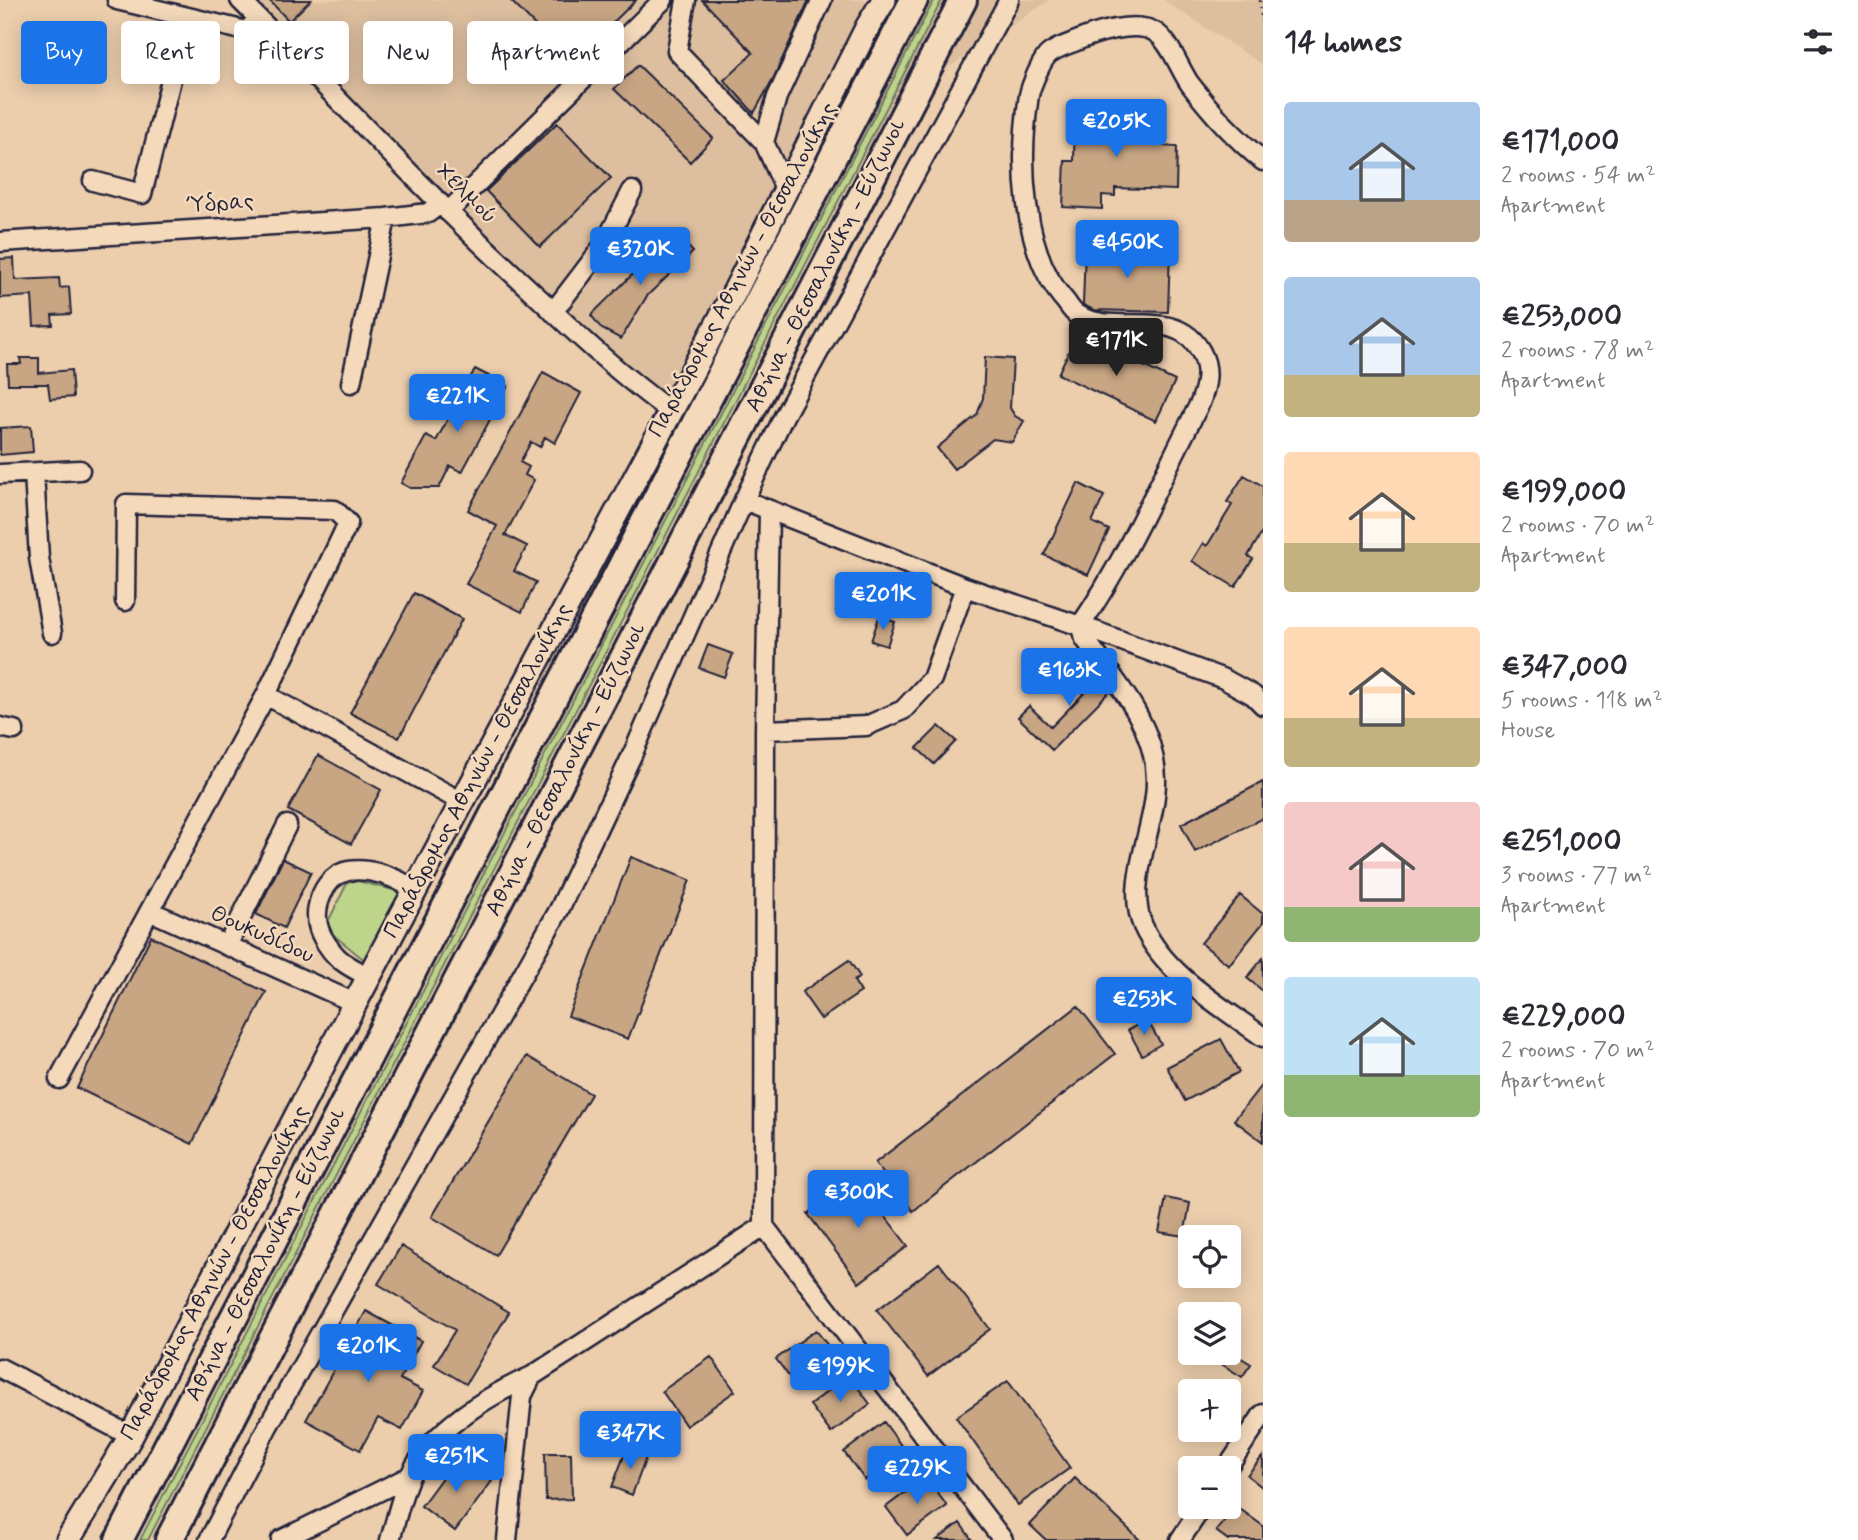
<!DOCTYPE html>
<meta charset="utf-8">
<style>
body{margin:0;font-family:Mynerve,sans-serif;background:#f2f2f3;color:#2b2b33;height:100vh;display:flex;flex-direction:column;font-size:26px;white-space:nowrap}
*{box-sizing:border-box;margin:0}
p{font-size:23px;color:#7c7c81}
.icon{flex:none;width:38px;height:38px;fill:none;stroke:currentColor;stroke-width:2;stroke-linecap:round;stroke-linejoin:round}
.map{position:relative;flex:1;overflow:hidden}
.panel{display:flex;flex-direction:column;background:#fff;width:595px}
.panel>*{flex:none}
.guide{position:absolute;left:21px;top:21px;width:665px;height:63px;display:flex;gap:14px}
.fabs{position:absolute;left:1178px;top:1225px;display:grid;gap:14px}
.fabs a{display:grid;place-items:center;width:63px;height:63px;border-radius:7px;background:#fff;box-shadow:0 4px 18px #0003;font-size:35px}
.price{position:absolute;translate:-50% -60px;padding:0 16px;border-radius:7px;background:#1a73e8;color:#fff;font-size:23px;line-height:46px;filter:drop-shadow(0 2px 4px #0008)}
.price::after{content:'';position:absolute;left:50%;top:42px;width:21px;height:16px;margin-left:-10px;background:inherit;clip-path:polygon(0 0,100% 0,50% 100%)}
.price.on{background:#222;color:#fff}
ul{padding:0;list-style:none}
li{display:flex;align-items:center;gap:21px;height:175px;padding:0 21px}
li span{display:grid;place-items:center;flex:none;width:196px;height:140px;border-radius:7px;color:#555}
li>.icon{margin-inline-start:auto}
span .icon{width:84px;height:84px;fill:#fffc;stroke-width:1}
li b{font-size:30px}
h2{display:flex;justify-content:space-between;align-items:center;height:84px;padding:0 21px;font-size:30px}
.tag{padding:0 24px;border-radius:7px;background:#fff;box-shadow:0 4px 18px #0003;font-size:24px;line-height:63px}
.tag.on{background:#1a73e8;color:#fff}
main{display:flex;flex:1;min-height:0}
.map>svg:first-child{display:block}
.built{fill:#ddbf9f}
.green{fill:#bdd48a;stroke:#707b62;stroke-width:2}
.building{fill:#c8a684;stroke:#22223b;stroke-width:2}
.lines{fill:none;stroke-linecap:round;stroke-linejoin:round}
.minor-casing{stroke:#22223b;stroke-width:23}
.major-casing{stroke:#22223b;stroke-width:28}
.highway-casing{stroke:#22223b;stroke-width:32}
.path{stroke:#22223b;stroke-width:2.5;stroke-dasharray:2 5;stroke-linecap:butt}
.minor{stroke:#f4d9bb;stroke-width:18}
.major{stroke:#f4d9bb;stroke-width:23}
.highway{stroke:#f4d9bb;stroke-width:26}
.labels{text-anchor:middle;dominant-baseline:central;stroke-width:5;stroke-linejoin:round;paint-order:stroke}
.street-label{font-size:23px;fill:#22223b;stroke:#f4d9bb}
</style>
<main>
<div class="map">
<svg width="1263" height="1540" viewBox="0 0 1263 1540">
<rect width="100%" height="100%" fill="#eccead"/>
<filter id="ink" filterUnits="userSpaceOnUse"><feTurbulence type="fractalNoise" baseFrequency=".0143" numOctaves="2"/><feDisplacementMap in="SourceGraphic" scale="14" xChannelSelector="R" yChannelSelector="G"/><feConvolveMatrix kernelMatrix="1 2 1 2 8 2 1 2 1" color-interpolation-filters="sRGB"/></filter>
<g filter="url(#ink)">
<path class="built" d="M253,0h797l-110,73 -274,325 -31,-22 -181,-174z
M1163,0h100v65z"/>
<path class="green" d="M934,0h8l-794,1540h-8z
M349,879l57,14 -38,70 -43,-35z"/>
<path class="building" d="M269,0h42l-22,21z
M510,0h126l-64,63z
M702,0h107l-35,77 -20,36 -30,-33 29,-27z
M638,65l75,73 -23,24 -76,-73z
M1075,112l55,2v9l35,1 -1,22 13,1 -1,43 -61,-2v8l-13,-1v14l-39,-2 2,-46h9z
M557,123l54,55 -71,69 -54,-56z
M675,233l18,19 -46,44 -26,43 -19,-10 -11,-14z
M1085,248l85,2 -2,62 -74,-2 -11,-5z
M14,258l1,22 44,-2 1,10 9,-1 2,27 -19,1 1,10 -19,1 -2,-30 -32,2v-39z
M1077,334l98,47 -19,40 -98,-47z
M985,357l28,2 -3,49 5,8 9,5 -12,21 -19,-3 -39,30 -17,-21 40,-33 6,-17z
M20,358h19v15l32,-3 2,27 -23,2 -2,-15h-40l-1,-20h14z
M475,369l33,17 -46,86 -12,-6 -11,22h-29l-9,-5 25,-47 10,5z
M543,372l38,21 -26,50 -10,-6 -5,10 -9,-5 -11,20 9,5 -4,8 9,5 -29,55 22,11 -13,25 22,11 -14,30 -56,-28 31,-58 -29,-16z
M31,426l2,26 -33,3v-27z
M1244,475l19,11v45l-15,25 5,3 -18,28 -43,-26 11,-18 4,3 25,-41 -5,-3z
M1078,483l26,13 -12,26 17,8 -21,45 -44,-20z
M414,593l48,26 -63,119 -49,-25z
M879,617l16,5 -8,24 -16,-5z
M708,645l25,9 -9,23 -25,-9z
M1078,656l19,19 13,16 -58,59 -34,-33 11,-11 22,21 38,-39 -22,-21z
M939,726l17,15 -22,23 -17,-16z
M318,755l63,35 -30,54 -63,-34z
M1263,782v36l-68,34 -14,-28z
M631,857l59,23 -62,159 -60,-23z
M283,859l28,13 -27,56 -28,-14z
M1240,895l23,19v9l-34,42 -28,-22z
M151,936l115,56 -74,152 -115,-56z
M1263,958v33l-16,-13z
M849,960l11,17 -6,4 7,11 -40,27 -19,-27z
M1078,1006l37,48 -202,157 -38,-48z
M1147,1020l14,24 -19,11 -14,-25z
M1221,1039l18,33 -54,29 -18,-34z
M527,1056l64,38 -95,161 -64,-38z
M1263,1083v59l-29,-22z
M856,1178l52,68 -49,37 -51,-69z
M1166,1198l24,5 -6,33 -25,-4z
M401,1246l108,66 -43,72 -32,-19 21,-35 -77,-46z
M939,1263l51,66 -62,47 -51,-66z
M366,1311l55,30 -21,38 23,12 -21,39 -24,-12 -18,32 -54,-30z
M816,1330l21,28 -40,29 -21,-28z
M1204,1353h29l18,11 -9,13z
M711,1357l24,34 -49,35 -24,-35z
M849,1375l21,29 -39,29 -21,-28z
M1008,1381l62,87 -52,37 -62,-88z
M884,1422l21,29 -40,29 -21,-28z
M627,1448l20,7 -15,40 -20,-8z
M545,1453h26l1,46 -26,1z
M458,1456l34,25 -37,50 -34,-25z
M1263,1456v32l-16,-13z
M926,1477l21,29 -40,29 -21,-28z
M1075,1478l65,62h-94l-16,-15z
M1236,1506l27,20v14h-35l-12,-9z
M960,1523l12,17h-35z"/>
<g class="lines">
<g class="minor-casing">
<path id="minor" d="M117,0l129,31 13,-12
M240,0c100,100 196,204 301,300 41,39 82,77 129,111
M686,0l-9,51 87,91 22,49
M1009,0l-225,416 -40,84 221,87 130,44 129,48 29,16 10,10
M764,142l13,-45 45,-97
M93,181l49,13 45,-177
M448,212l215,-212
M0,242l386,-24 42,-5 12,-9
M553,312l51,-67 28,-54
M351,383l35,-165
M34,473l5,85 13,75
M0,474l80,-4
M1080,626c48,-70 81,-148 120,-223 7,-18 10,-34 1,-51 -25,-48 -86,-13 -125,-38 -4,-3 -7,-8 -10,-12 -45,-50 -47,-143 -37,-207 2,-9 13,-37 21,-42 7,-5 16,-8 24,-11 20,-9 62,-22 81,-10 15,9 25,38 35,52 21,28 46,55 73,77
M1080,626l5,13c31,43 70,85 71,140 1,46 -32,104 -13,147 22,49 78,80 120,111
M266,695l196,107
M0,727l14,3
M765,730l101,-4 37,-16 29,-31 33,-92
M150,911l205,92
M227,946l60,-121
M369,977c-11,-6 -24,-12 -32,-20 -7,-7 -15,-19 -18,-28 -7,-21 5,-53 29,-58 23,-4 49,7 67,19
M59,1079l207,-384 82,-172 -13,-13 -209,-6 -1,97
M764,1226l239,314
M0,1368l131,68
M1227,1468l36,-54
M209,1540l59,-114 291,-516 74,-157 111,-253
M281,1540l129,-64
M390,1540c6,-20 11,-43 19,-62 20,-47 78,-82 123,-102
M507,1540l15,-144 10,-20 232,-150 1,-496 4,-219
M1180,1540l22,-33"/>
</g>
<g class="major-casing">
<path id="major" d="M68,1540l63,-104 224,-433 380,-712 133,-265 16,-26"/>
</g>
<g class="highway-casing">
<path id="highway" d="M119,1540l795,-1540
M169,1540l794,-1540"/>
</g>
<path class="path" d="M1260,0l3,51"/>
<use href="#minor" class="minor"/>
<use href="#major" class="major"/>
<use href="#highway" class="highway"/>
</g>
</g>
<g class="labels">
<g class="street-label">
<text transform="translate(466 194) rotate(45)">Χελμού</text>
<text transform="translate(220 204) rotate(-4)">Ύδρας</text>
<text transform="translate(826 266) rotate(-63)">Αθήνα - Θεσσαλονίκη - Εύζωνοι</text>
<text transform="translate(743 270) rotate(-62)">Παράδρομος Αθηνών - Θεσσαλονίκης</text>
<text transform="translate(566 770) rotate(-63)">Αθήνα - Θεσσαλονίκη - Εύζωνοι</text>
<text transform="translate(478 771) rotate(-62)">Παράδρομος Αθηνών - Θεσσαλονίκης</text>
<text transform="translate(262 935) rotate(24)">Θουκυδίδου</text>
<text transform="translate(266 1255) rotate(-63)">Αθήνα - Θεσσαλονίκη - Εύζωνοι</text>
<text transform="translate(215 1273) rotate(-62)">Παράδρομος Αθηνών - Θεσσαλονίκης</text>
</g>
</g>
</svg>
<div class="fabs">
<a><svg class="icon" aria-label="locate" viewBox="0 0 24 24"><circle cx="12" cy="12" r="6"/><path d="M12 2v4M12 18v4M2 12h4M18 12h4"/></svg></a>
<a><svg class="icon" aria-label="layers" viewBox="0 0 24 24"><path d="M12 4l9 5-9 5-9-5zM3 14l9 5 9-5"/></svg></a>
<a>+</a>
<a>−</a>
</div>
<b class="price" style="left:1116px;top:159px">€205K</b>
<b class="price" style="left:1127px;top:280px">€450K</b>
<b class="price" style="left:640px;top:287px">€320K</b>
<b class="price on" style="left:1116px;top:378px">€171K</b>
<b class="price" style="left:457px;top:434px">€221K</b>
<b class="price" style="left:883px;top:632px">€201K</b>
<b class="price" style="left:1069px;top:708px">€163K</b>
<b class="price" style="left:1144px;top:1037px">€253K</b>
<b class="price" style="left:858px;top:1230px">€300K</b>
<b class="price" style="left:368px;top:1384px">€201K</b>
<b class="price" style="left:840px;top:1404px">€199K</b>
<b class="price" style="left:630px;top:1471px">€347K</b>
<b class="price" style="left:456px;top:1494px">€251K</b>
<b class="price" style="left:917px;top:1506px">€229K</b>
<div class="guide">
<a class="tag on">Buy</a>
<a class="tag">Rent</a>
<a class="tag">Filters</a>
<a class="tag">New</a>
<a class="tag">Apartment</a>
</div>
</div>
<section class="panel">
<h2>14 homes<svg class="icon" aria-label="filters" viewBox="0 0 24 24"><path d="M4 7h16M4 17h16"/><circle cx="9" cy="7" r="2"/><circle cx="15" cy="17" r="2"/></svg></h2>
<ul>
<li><span style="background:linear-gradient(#a9c7e8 70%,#b9a48a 0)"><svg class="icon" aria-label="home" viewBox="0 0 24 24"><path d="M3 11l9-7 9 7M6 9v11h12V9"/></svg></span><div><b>€171,000</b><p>2 rooms · 54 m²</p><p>Apartment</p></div></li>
<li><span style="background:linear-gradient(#a9c7e8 70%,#c2b280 0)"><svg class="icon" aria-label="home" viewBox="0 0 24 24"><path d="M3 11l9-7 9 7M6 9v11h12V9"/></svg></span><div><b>€253,000</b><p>2 rooms · 78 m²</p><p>Apartment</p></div></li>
<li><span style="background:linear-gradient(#ffd9b3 65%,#c2b280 0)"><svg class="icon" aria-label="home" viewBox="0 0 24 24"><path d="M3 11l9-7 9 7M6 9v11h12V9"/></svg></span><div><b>€199,000</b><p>2 rooms · 70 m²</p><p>Apartment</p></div></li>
<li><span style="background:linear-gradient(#ffd9b3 65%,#c2b280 0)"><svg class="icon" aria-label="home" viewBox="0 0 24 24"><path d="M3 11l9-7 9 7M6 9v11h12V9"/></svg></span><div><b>€347,000</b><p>5 rooms · 118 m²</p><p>House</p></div></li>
<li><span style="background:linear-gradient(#f6c9c9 75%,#8fb573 0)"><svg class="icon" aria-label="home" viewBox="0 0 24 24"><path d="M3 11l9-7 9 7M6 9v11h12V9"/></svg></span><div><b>€251,000</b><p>3 rooms · 77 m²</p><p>Apartment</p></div></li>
<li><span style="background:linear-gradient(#bfe0f5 70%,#8fb573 0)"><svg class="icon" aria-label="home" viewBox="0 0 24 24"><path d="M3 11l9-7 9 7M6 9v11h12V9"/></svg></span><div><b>€229,000</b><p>2 rooms · 70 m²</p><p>Apartment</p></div></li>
</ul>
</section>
</main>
